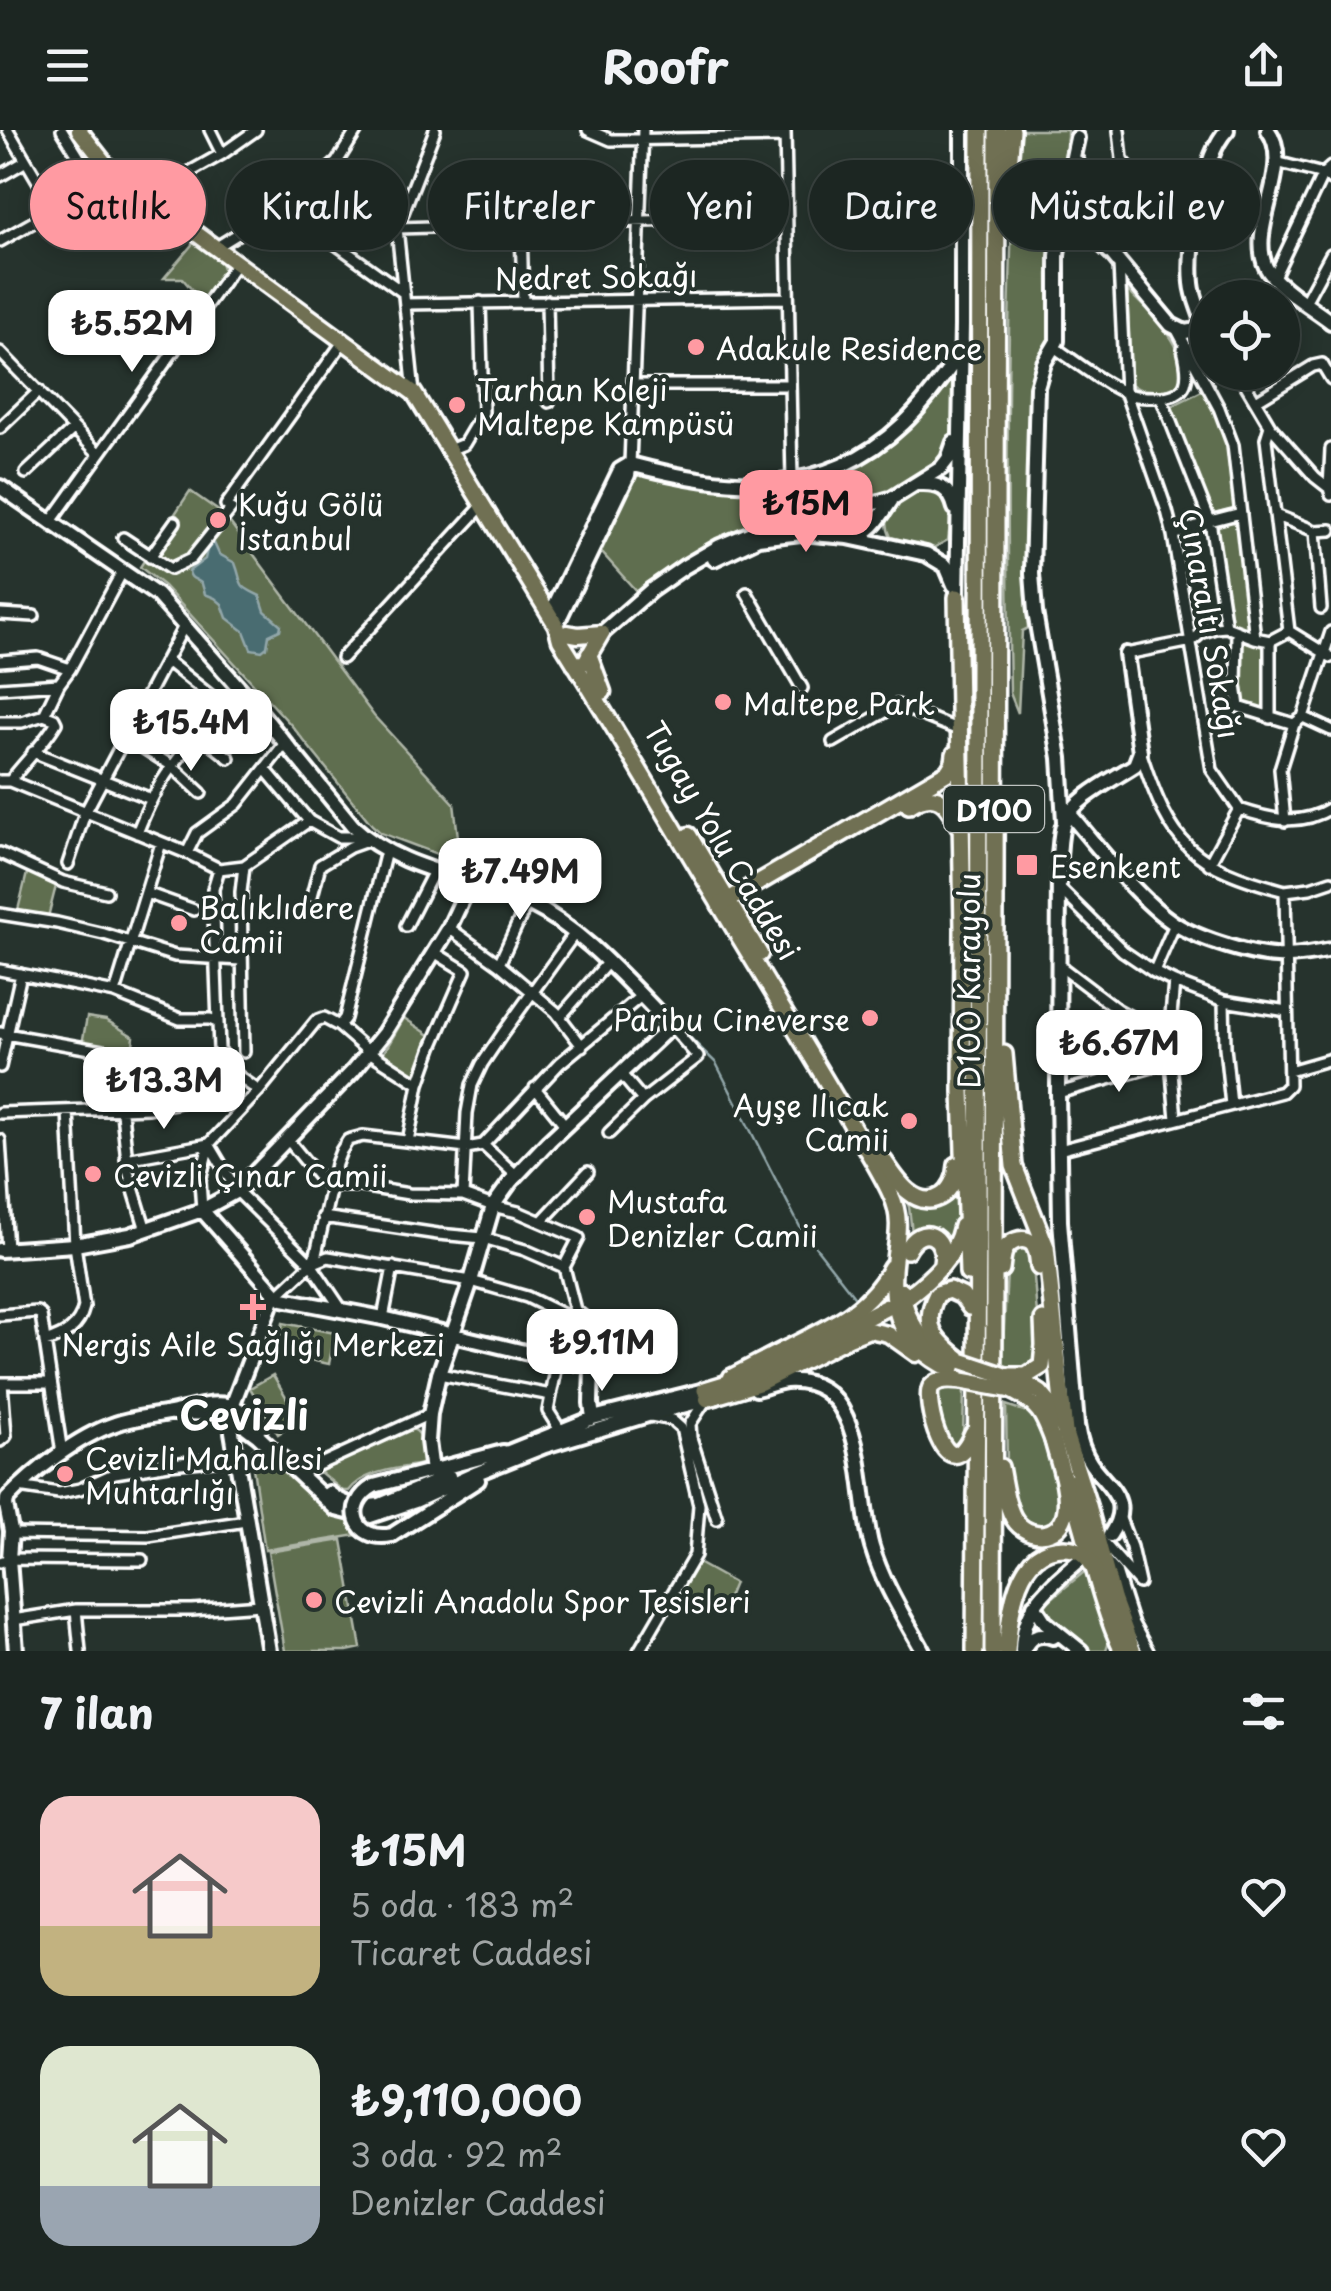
<!DOCTYPE html>
<html lang="tr">
<meta charset="utf-8">
<style>
body{margin:0;font-family:"Playpen Sans",sans-serif;background:#252e2a;color:#f1f3f6;height:100vh;display:flex;flex-direction:column;font-size:38px;white-space:nowrap}
*{box-sizing:border-box;margin:0}
p{font-size:32px;color:#a0a5a5}
.icon{flex:none;width:55px;height:55px;fill:none;stroke:currentColor;stroke-width:2;stroke-linecap:round;stroke-linejoin:round}
.map{position:relative;height:1521px;overflow:hidden}
.side{display:flex;flex-direction:column;background:#1c2622;flex:1}
.side>*{flex:none}
.banner{position:absolute;left:30px;top:30px;width:1272px;height:90px;display:flex;gap:20px}
.buttons{position:absolute;left:1190px;top:150px;display:grid;gap:20px}
.buttons a{display:grid;place-items:center;width:110px;height:110px;border-radius:50%;background:#1c2622;box-shadow:0 5px 25px #0003,0 0 0 2px #3a4340;font-size:50px}
.price{position:absolute;translate:-50% -85px;padding:0 22px;border-radius:20px;background:#fff;color:#222;font-size:32px;line-height:65px;filter:drop-shadow(0 2px 5px #0008)}
.price::after{content:'';position:absolute;left:50%;top:60px;width:30px;height:22px;margin-left:-15px;background:inherit;clip-path:polygon(0 0,100% 0,50% 100%)}
.price.on{background:#ff9aa2;color:#111}
ul{padding:0;list-style:none}
li{display:flex;align-items:center;gap:30px;height:250px;padding:0 40px}
li span{display:grid;place-items:center;flex:none;width:280px;height:200px;border-radius:30px;color:#555}
li>.icon{margin-inline-start:auto}
span .icon{width:120px;height:120px;fill:#fffc;stroke-width:1}
li b{font-size:42px}
h2{display:flex;justify-content:space-between;align-items:center;height:120px;padding:0 40px;font-size:42px}
.tag{padding:0 35px;border-radius:45px;background:#1c2622;box-shadow:0 5px 25px #0003,0 0 0 2px #3a4340;font-size:35px;line-height:90px}
.tag.on{background:#ff9aa2;color:#111}
header{display:flex;justify-content:space-between;align-items:center;height:130px;padding:0 40px;background:#1c2622;font-size:45px;font-weight:700}
.map>svg:first-child{display:block}
.green{fill:#5f6e50;stroke:#afb6a8;stroke-width:2.5}
.water{fill:#4a6c71;stroke:#92a7aa;stroke-width:2.5}
.lines{fill:none;stroke-linecap:round;stroke-linejoin:round}
.stream{stroke:#92a7aa;stroke-width:2.5}
.street-casing{stroke:#fff;stroke-width:16}
.secondary-casing{stroke:#fff;stroke-width:20}
.primary-casing{stroke:#fff;stroke-width:21}
.highway-casing{stroke:#fff;stroke-width:22}
.street{stroke:#26332d;stroke-width:9}
.secondary{stroke:#26332d;stroke-width:12}
.primary{stroke:#707052;stroke-width:14}
.highway{stroke:#707052;stroke-width:15}
.secondary-bridge-casing{stroke:#fff;stroke-width:20;stroke-linecap:butt}
.primary-bridge-casing{stroke:#fff;stroke-width:21;stroke-linecap:butt}
.highway-bridge-casing{stroke:#fff;stroke-width:22;stroke-linecap:butt}
.secondary-bridge{stroke:#26332d;stroke-width:12}
.primary-bridge{stroke:#707052;stroke-width:14}
.highway-bridge{stroke:#707052;stroke-width:15}
.poi-dot{fill:#ff9aa2;stroke:#26332d;stroke-width:4}
.labels{text-anchor:middle;dominant-baseline:central;stroke-width:8;stroke-linejoin:round;paint-order:stroke}
.shield{fill:#26332d;stroke:#bec2c0;stroke-width:2.5}
.shield-label{font-size:28px;font-weight:bold;fill:#fff}
.street-label{font-size:30px;fill:#fff;stroke:#26332d}
.poi-label{font-size:30px;fill:#fff;stroke:#26332d;text-anchor:start}
.district-label{font-size:40px;font-weight:bold;fill:#fff;stroke:#26332d}
</style>
<header><svg class="icon" aria-label="menu" viewBox="0 0 24 24"><path d="M4 6h16M4 12h16M4 18h16"/></svg>Roofr<svg class="icon" aria-label="share" viewBox="0 0 24 24"><path d="M12 15V3M7 8l5-5 5 5M5 13v7h14v-7"/></svg></header>
<div class="map">
<svg width="1331" height="1521" viewBox="0 0 1331 1521">
<rect width="100%" height="100%" fill="#26332d"/>
<filter id="ink" filterUnits="userSpaceOnUse"><feTurbulence type="fractalNoise" baseFrequency=".01" numOctaves="2"/><feDisplacementMap in="SourceGraphic" scale="20" xChannelSelector="R" yChannelSelector="G"/><feConvolveMatrix kernelMatrix="1 2 1 2 8 2 1 2 1" color-interpolation-filters="sRGB"/></filter>
<g filter="url(#ink)">
<path class="green" d="M1016,0h51v7l-19,137 1,73 -11,13 -9,36 -4,200 3,32 -6,3 -4,82 -8,-20c-4,-188 -4,-375 6,-563z
M196,110l23,17 5,14 -26,36 -8,-6 3,-10 -11,-13h-18z
M1127,160c17,18 42,38 51,61 3,9 7,23 3,31 -8,17 -40,11 -50,2z
M961,222l-1,74 -17,38 -27,20 -45,15 -42,9 -41,4 -22,6 -65,31 -63,44 -44,-49 36,-80 72,17 114,-5 69,-38z
M1206,259l23,55 6,64 -25,6 -40,-107z
M938,357l14,23 -4,30 -15,8 -42,-11c-12,-22 8,-45 30,-49 6,-1 11,0 17,-1z
M190,361l30,21 11,12 143,192 80,87 7,60 -80,-30 -9,-8 -80,-99 -128,-140 -24,-19z
M1235,389l14,104 -2,7 -28,-9 -14,-95z
M1241,510l28,8 -2,64 -26,-7z
M28,739l29,13 -9,35 -30,-7z
M87,887l19,3 28,17 -3,22 -13,-3 -7,-7 -29,-5z
M404,888l27,18 -17,40 -31,-22z
M1124,891l41,18 3,19 -43,12z
M955,1060h6l-1,34 -13,22 -35,-13 -3,-26 -6,-13 17,9z
M1026,1115l6,8 8,99c-8,19 -21,17 -38,13l6,-113 5,-5z
M283,1193l52,10 -6,31 -52,-11z
M273,1245l27,45 -22,14 -28,-46z
M951,1254l13,6 -1,48 -6,11 -11,-8c-3,-10 -15,-41 -10,-49 3,-3 12,-7 15,-8z
M1006,1275l24,8c12,20 39,78 29,101 -2,5 -7,9 -11,13h-19l-14,-17 -8,-43z
M406,1297c16,2 21,19 20,33l-4,4c-24,5 -58,6 -73,27h-6l-28,-23 25,-8z
M261,1318l10,6 65,63 16,2 5,16 -92,15 -14,-96 2,-5z
M342,1410l19,108 -14,3h-62l-17,-99z
M698,1433l36,20 -12,29 -25,1 -22,-11z
M1089,1438l21,71 -4,12h-18l-43,-36 -1,-7 2,-5z"/>
<path class="water" d="M211,412l3,1 5,11 16,9c9,23 0,21 25,33l5,15 16,14 -1,5 -11,5 -2,12 -5,4 -11,-2 -7,-18 -17,-13 -5,-14 -7,-6 -10,-4 -3,-10c-6,-6 -12,-4 -13,-13l16,-12 3,-14z"/>
<g class="lines">
<path class="stream" d="M161,460l56,60 147,177
M413,726l123,38 40,29 14,14
M676,894l40,39 84,164 57,73"/>
<g class="street-casing">
<path id="street" d="M8,0l47,80
M62,0l33,53
M210,0l12,24
M588,0l23,10 174,-3
M785,0l7,350
M1276,32l47,12 8,6
M0,46l26,-15
M147,66l75,-42 34,-24
M283,76l121,87
M1083,77l13,-18 34,-21
M521,95l2,76
M397,98l390,-11
M0,111l55,-31 56,-39
M215,118l84,-52 38,-34 20,-32
M1112,124l28,-18 8,-39 -10,-18 -16,-20 -3,-29
M1119,134l6,127 42,120 6,24 39,235 27,39 -30,55
M1274,147l49,-103 8,-7
M547,171l2,101
M1305,172l26,-48
M405,174l383,-6
M1176,198l43,80 14,37 22,193 15,3 19,-10 42,26
M1057,219c23,16 48,36 74,46 7,2 16,2 24,2 36,1 35,-20 28,-48
M0,222l99,102
M1238,242l32,54 45,51 14,11 2,7
M634,255h156
M414,263l-17,-165 38,-98
M1161,267l49,124 16,106
M1256,271l57,-35 9,-2 9,15
M1270,296l-4,13 23,192
M0,298l39,-37
M449,320l15,-6 19,-32 -3,-110
M630,334l13,-334
M26,343l47,-44
M1329,358l2,-39
M226,375l117,-163
M1275,385l40,16 16,-1
M50,393l186,-259
M1315,401l6,77
M1173,405l37,-14 31,-8
M123,408l47,31 21,-10 40,-50
M150,427l25,-35
M747,463l55,95
M0,484l34,2
M1237,502l-1,53 3,22 55,17
M1126,524l66,-13 9,-8 14,-5 11,-1 29,11
M342,528l141,-153
M0,531l38,-3 32,11
M167,531l84,67
M0,558l59,-4
M146,568l54,37 29,23
M44,585l15,-31 11,-15 52,-97
M1303,587l28,13
M1270,588v-77
M0,592h22l22,-7 10,4 2,4c-13,22 -31,38 -46,58
M126,607l46,29 29,27
M833,612l64,-37 62,25
M33,622l118,47
M265,639l44,52
M0,651h10l177,72 32,16 25,-3 65,-45 29,16h27
M1239,679c33,11 61,18 92,-1
M1285,691l-5,-52 14,-45 9,-7 28,-85
M137,703c9,-23 19,-45 34,-65 16,-22 35,-41 51,-65
M0,723l63,29 43,10
M187,723l10,-20 40,-29 48,-61
M68,734l17,-51 99,-187
M219,739l-6,20 6,160 19,27 21,15
M1059,758l64,63 31,21 20,10 50,19 63,10
M1285,761l25,-3 21,-7
M146,763l48,17
M312,766l8,-31 30,-18 17,-6
M0,784l57,9 47,11 71,22 66,4
M406,796l28,-55
M449,798l50,36 57,48 26,34
M499,834l28,-61
M1060,836l58,44 51,28
M0,840l115,23 65,26h30l7,3
M1154,842l21,-48
M1174,852l-5,56 7,81
M115,863l46,-150
M1224,871l1,46 6,58
M1118,880l1,65
M560,887l47,-54
M339,896l6,-8 41,-167
M0,903l108,19 9,12 11,107 18,59
M244,922l-3,-160 3,-26
M0,937l21,-93
M1289,941l42,-12
M621,944l22,26
M535,958l30,37
M1058,963l112,-31
M0,983l149,-5 69,-13 20,-19
M609,1003l34,-33 55,-43 -27,-31
M0,1010l7,109
M288,1010l32,39 11,7h29l49,8 54,1 30,11 25,6 61,26 -15,29 11,43
M408,1011l11,-57 13,-37 33,-76 -31,-19
M483,1015l77,-82 81,-67
M1059,1020l223,-58 7,-7 -4,-194c-93,-25 -114,-45 -144,-137
M126,1029l83,-15 28,47 74,73 31,46
M463,1065l4,-82 5,-28 10,-21 21,-31 72,-100
M202,1080l-2,-29 9,-37 50,-53 57,-70 8,-3 15,8 30,26 50,32
M323,1087l115,17 45,4 42,12 39,17
M542,1091l46,-49
M311,1134l17,-7 143,24 56,16 43,21 5,-8 21,16 -4,40
M282,1161l29,-27 5,-10 20,-90 5,-13 7,-11 15,-4 103,12 17,-3 34,31
M0,1185l37,-3 4,3 21,138
M383,1188l10,-51
M45,1212c19,-6 34,-14 39,-35l-9,-62 -7,-134
M558,1230l-10,51 12,19
M439,1244l112,21
M0,1253h50
M705,1271l-15,23 1,14 26,81
M0,1311l6,-5 -4,-53
M305,1341l125,-57
M18,1357l41,6 21,-4 35,-16 54,-9 67,-6
M1119,1386l12,31 8,36
M11,1404l137,2 98,-15
M1101,1410l38,43
M0,1432l9,-3 133,1
M1107,1432l9,10 16,50 16,29
M76,1480l4,41
M13,1490l63,-10h116l69,-5
M639,1521l56,-96 4,-50 -18,-77 -9,-8 -21,-4"/>
</g>
<g class="secondary-casing">
<path id="secondary" d="M1268,0c27,37 -21,97 -2,137 9,19 47,41 65,55
M1077,32l4,38 15,34
M1063,74l4,8 45,42 59,71 14,7 11,-2 7,-9c-4,-13 -10,-25 -11,-38 -4,-35 10,-128 35,-153
M630,334c99,26 192,37 273,-40 22,-21 40,-47 58,-71
M919,354c20,-1 31,4 36,24
M0,357l157,108 93,105 103,126c50,47 118,49 177,78 55,27 98,79 141,122l-122,115 -38,40 -18,25 -22,75 -32,93 -9,40 -2,27 4,31
M793,399l8,4 47,4 78,17 20,12 8,19
M851,407c21,-3 31,-23 42,-39
M714,429l44,-21 43,-5
M957,467l5,-271v-196
M550,485l70,-145 10,-6
M556,495l72,-150 2,-11
M602,503l49,-43 33,-23 36,-21 57,-24 70,-11 46,-13 48,-30 7,-9 6,-17
M1069,683c28,33 70,88 106,111 24,15 82,34 110,32 15,0 31,-3 46,-6
M1064,691l-4,-63 -25,-146 -3,-38 5,-187 7,-24 13,-22v-85l6,-52 14,-66
M202,1080l72,82
M0,1120l75,-5 55,-10 72,-25 35,-19 116,-120 31,-38 65,-105 21,-45
M283,1169l100,19 175,42 34,6 -1,37 2,15
M756,1259c10,-2 20,-7 30,-8 84,-5 70,112 86,166 11,37 33,71 51,104
M173,1283l56,1 29,22 78,73 31,8 48,-16 62,-28 68,-27 103,-31 69,-18
M496,1327l97,-39 112,-28
M374,1356l129,-34
M329,1363c16,13 31,15 51,12l69,-29
M7,1369c27,-28 70,-62 108,-75 19,-7 41,-8 60,-12 19,-4 43,-13 61,-4 10,4 17,13 24,20
M7,1369l-1,6 5,26 -2,28 7,92
M392,1405l86,-55
M1110,1405c23,-35 0,-45 -19,-71 -8,-12 -12,-25 -14,-39l-17,-204 -2,-128 1,-236c1,-11 1,-24 5,-34 8,-24 50,-44 71,-58l5,-13 -14,-98
M1034,1475l11,17 36,29
M269,1521l-40,-237 44,-115
M1022,1521c1,-47 27,-63 59,-92
M1023,1521c6,-14 15,-19 30,-14"/>
</g>
<g class="primary-casing">
<path id="primary" d="M79,0l32,41 303,222 142,232 4,15c69,110 133,222 201,333 31,52 63,103 93,156 13,22 27,44 37,66 10,20 7,39 4,60 -8,62 8,95 67,120
M567,503l11,2 24,-2
M589,524l14,38
M575,535l10,-3 17,-29
M689,705l71,119
M902,1161c5,34 24,57 55,68
M731,1247c19,-9 37,-20 56,-29 42,-21 82,-38 104,-81
M1011,1248l19,8 11,7 11,13 13,26 24,75 25,93 19,51
M1007,1259c33,15 36,25 48,58
M707,1269l53,-16 89,-45 20,-8 19,4 28,20
M1068,1351c20,56 29,116 54,170"/>
</g>
<g class="highway-casing">
<path id="highway" d="M1006,73l6,-73
M957,467l6,332 -1,162 6,182
M909,675c28,-17 38,-3 50,21
M720,775l228,-133 6,-10 1,-8
M1004,924l10,112 32,81 19,185
M879,1024c9,12 18,29 30,38 24,20 47,-1 48,-27
M907,1120c14,-27 40,-15 35,13
M1001,1139c1,-6 1,-12 3,-17 4,-10 18,-17 28,-9 6,6 6,16 7,24
M908,1166c24,-18 48,-40 54,-70
M962,1231c-25,-19 -42,-34 -25,-67l12,-4 13,6 8,11
M1007,1246h19l16,-10 2,-21 -1,-25
M962,1251c-10,-1 -24,-3 -31,6 -8,11 15,110 42,46
M705,1260l46,-14 136,-69
M1000,1337c3,15 5,33 11,46 11,28 51,29 55,-4 3,-21 -8,-48 -13,-69
M975,1521l3,-422 2,-1099
M993,1521l4,-1521
M1007,1521c3,-36 7,-103 57,-103 16,0 24,8 31,22"/>
</g>
<use href="#street" class="street"/>
<use href="#secondary" class="secondary"/>
<use href="#primary" class="primary"/>
<use href="#highway" class="highway"/>
<g class="secondary-bridge-casing">
<path id="secondary-bridge" d="M374,1356c-33,18 -19,57 18,49"/>
</g>
<g class="primary-bridge-casing">
<path id="primary-bridge" d="M962,1231l45,15"/>
</g>
<g class="highway-bridge-casing">
<path id="highway-bridge" d="M962,1251l45,8"/>
</g>
<use href="#secondary-bridge" class="secondary-bridge"/>
<use href="#primary-bridge" class="primary-bridge"/>
<use href="#highway-bridge" class="highway-bridge"/>
</g>
</g>
<g class="poi-dot">
<circle cx="696" cy="217" r="10"/>
<circle cx="457" cy="275" r="10"/>
<circle cx="218" cy="390" r="10"/>
<circle cx="723" cy="572" r="10"/>
<rect x="1015" y="723" width="24" height="24" rx="5"/>
<circle cx="179" cy="793" r="10"/>
<circle cx="870" cy="888" r="10"/>
<circle cx="909" cy="991" r="10"/>
<circle cx="93" cy="1044" r="10"/>
<circle cx="587" cy="1087" r="10"/>
<path d="M248 1162h10v10h10v10h-10v10h-10v-10h-10v-10h10z"/>
<circle cx="65" cy="1344" r="10"/>
<circle cx="314" cy="1470" r="10"/>
</g>
<g class="labels">
<rect class="shield" x="944" y="656" width="100" height="46" rx="8"/>
<g class="shield-label">
<text x="994" y="679">D100</text>
</g>
<g class="street-label">
<text transform="translate(596 146) rotate(-1)">Nedret Sokağı</text>
<text transform="translate(1211 493) rotate(80)">Çınaraltı Sokağı</text>
<text transform="translate(723 710) rotate(59)">Tugay Yolu Caddesi</text>
<text transform="translate(967 851) rotate(-90)">D100 Karayolu</text>
</g>
<g class="poi-label">
<text x="716" y="217">Adakule Residence</text>
<text x="477" y="258">Tarhan Koleji<tspan x="477" dy="34">Maltepe Kampüsü</tspan></text>
<text x="238" y="373">Kuğu Gölü<tspan x="238" dy="34">İstanbul</tspan></text>
<text x="743" y="572">Maltepe Park</text>
<text x="1050" y="735">Esenkent</text>
<text x="199" y="776">Balıklıdere<tspan x="199" dy="34">Camii</tspan></text>
<text x="850" y="888" text-anchor="end">Paribu Cineverse</text>
<text x="889" y="974" text-anchor="end">Ayşe Ilıcak<tspan x="889" dy="34">Camii</tspan></text>
<text x="113" y="1044">Cevizli Çınar Camii</text>
<text x="607" y="1070">Mustafa<tspan x="607" dy="34">Denizler Camii</tspan></text>
<text x="253" y="1213" text-anchor="middle">Nergis Aile Sağlığı Merkezi</text>
<text x="85" y="1327">Cevizli Mahallesi<tspan x="85" dy="34">Muhtarlığı</tspan></text>
<text x="334" y="1470">Cevizli Anadolu Spor Tesisleri</text>
</g>
<g class="district-label">
<text x="244" y="1283">Cevizli</text>
</g>
</g>
</svg>
<div class="buttons">
<a><svg class="icon" aria-label="locate" viewBox="0 0 24 24"><circle cx="12" cy="12" r="6"/><path d="M12 2v4M12 18v4M2 12h4M18 12h4"/></svg></a>
</div>
<b class="price" style="left:132px;top:245px">₺5.52M</b>
<b class="price on" style="left:806px;top:425px">₺15M</b>
<b class="price" style="left:191px;top:644px">₺15.4M</b>
<b class="price" style="left:520px;top:793px">₺7.49M</b>
<b class="price" style="left:1119px;top:965px">₺6.67M</b>
<b class="price" style="left:164px;top:1002px">₺13.3M</b>
<b class="price" style="left:602px;top:1264px">₺9.11M</b>
<div class="banner">
<a class="tag on">Satılık</a>
<a class="tag">Kiralık</a>
<a class="tag">Filtreler</a>
<a class="tag">Yeni</a>
<a class="tag">Daire</a>
<a class="tag">Müstakil ev</a>
</div>
</div>
<section class="side">
<h2>7 ilan<svg class="icon" aria-label="filters" viewBox="0 0 24 24"><path d="M4 7h16M4 17h16"/><circle cx="9" cy="7" r="2"/><circle cx="15" cy="17" r="2"/></svg></h2>
<ul>
<li><span style="background:linear-gradient(#f6c9c9 65%,#c2b280 0)"><svg class="icon" aria-label="home" viewBox="0 0 24 24"><path d="M3 11l9-7 9 7M6 9v11h12V9"/></svg></span><div><b>₺15M</b><p>5 oda · 183 m²</p><p>Ticaret Caddesi</p></div><svg class="icon" aria-label="heart" viewBox="0 0 24 24"><path d="M12 20l-8-8c-3-5 5-10 8-4 3-6 11-1 8 4z"/></svg></li>
<li><span style="background:linear-gradient(#dfe7d0 70%,#9aa5b1 0)"><svg class="icon" aria-label="home" viewBox="0 0 24 24"><path d="M3 11l9-7 9 7M6 9v11h12V9"/></svg></span><div><b>₺9,110,000</b><p>3 oda · 92 m²</p><p>Denizler Caddesi</p></div><svg class="icon" aria-label="heart" viewBox="0 0 24 24"><path d="M12 20l-8-8c-3-5 5-10 8-4 3-6 11-1 8 4z"/></svg></li>
</ul>
</section>
